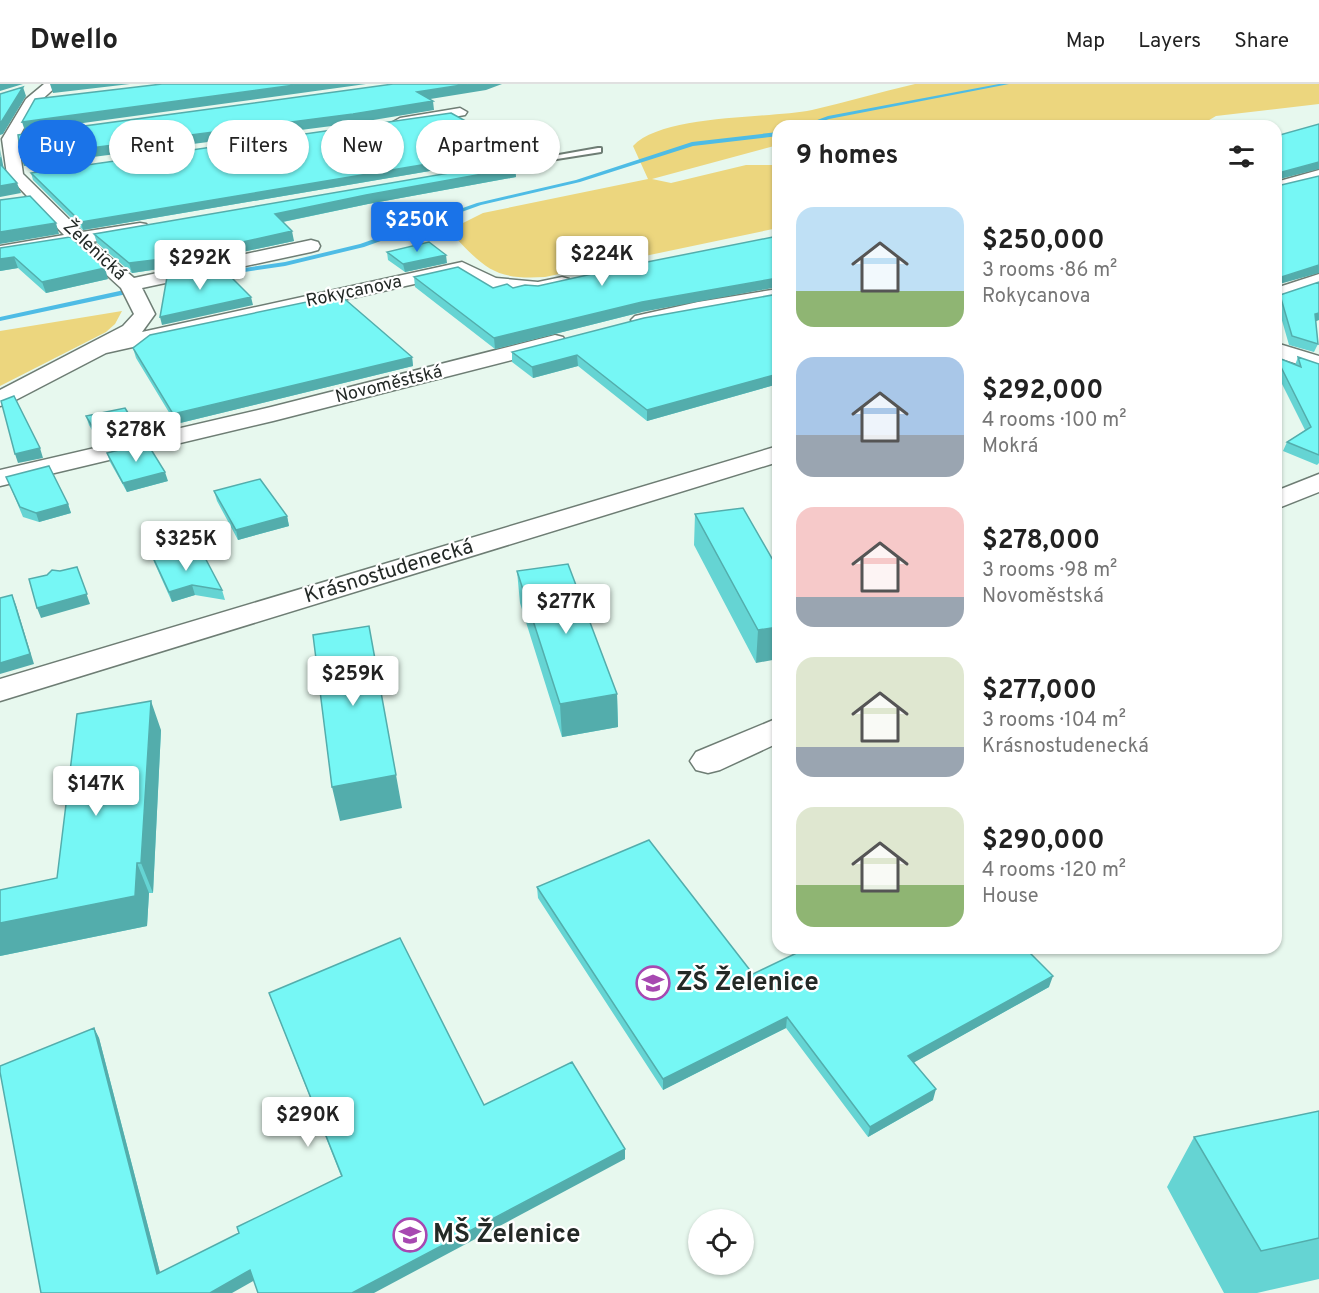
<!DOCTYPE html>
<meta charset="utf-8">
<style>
body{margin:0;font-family:Overpass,sans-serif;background:#f2f2f2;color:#222;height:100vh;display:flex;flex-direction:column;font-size:22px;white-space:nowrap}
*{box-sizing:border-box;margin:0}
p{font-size:20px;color:#767676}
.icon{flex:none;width:33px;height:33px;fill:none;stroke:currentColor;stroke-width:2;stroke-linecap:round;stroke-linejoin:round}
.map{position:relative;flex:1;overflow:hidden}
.panel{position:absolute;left:772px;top:36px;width:510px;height:834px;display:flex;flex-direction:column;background:#fff;border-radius:18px;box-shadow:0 2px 4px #0004}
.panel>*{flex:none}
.guide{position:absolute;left:18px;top:36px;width:570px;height:54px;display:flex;gap:12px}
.controls{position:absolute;left:688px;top:1125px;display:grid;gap:12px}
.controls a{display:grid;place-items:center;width:66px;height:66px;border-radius:50%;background:#fff;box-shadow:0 2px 4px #0004;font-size:30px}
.price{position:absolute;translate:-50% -51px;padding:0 14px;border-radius:6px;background:#fff;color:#222;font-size:20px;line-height:39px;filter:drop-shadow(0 2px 3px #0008)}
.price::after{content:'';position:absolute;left:50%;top:36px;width:18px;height:14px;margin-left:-9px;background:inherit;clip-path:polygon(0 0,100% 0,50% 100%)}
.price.on{background:#1a73e8;color:#fff}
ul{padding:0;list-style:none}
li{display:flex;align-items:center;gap:18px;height:150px;padding:0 24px}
li span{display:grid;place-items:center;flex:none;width:168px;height:120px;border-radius:18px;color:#555}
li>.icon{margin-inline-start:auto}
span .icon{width:72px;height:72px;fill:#fffc;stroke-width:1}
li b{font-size:26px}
h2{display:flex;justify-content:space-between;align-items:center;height:72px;padding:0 24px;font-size:26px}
.tag{padding:0 21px;border-radius:27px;background:#fff;box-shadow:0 2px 4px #0004;font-size:21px;line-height:54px}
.tag.on{background:#1a73e8;color:#fff}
header{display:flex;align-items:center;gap:36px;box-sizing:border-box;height:84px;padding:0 30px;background:#fff;border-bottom:2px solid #e0e0e0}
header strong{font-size:28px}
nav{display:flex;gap:33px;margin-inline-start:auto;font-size:21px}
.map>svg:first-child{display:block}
.green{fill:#ecd67e}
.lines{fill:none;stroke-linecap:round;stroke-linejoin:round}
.stream{fill:#4ebce5;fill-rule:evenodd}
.service-casing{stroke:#6e7d74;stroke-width:4}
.minor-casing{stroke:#6e7d74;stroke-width:3}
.service{fill:#fff;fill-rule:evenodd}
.minor{fill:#fff;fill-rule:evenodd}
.wall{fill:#65d4d3}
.shaded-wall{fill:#53adac}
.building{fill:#76f7f5;stroke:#53adac;stroke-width:1.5}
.labels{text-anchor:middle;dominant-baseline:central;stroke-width:4.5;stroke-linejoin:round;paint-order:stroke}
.far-street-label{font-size:18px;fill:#232926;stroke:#fff}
.street-label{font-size:21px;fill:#232926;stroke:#fff}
.near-poi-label{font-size:26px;font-weight:bold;fill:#232926;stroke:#fff;text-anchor:start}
</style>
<header>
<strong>Dwello</strong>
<nav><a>Map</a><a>Layers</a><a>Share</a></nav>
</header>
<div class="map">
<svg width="1319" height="1209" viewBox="0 0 1319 1209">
<rect width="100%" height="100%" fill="#e7f8ee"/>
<path class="green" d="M915,0h404v20l-103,12 -17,10h-421v19l-126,34 19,4 75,-18h32v63l-233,49c-48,3 -59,-7 -91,-41l3,-10 26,-13 165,-34 -15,-33c30,-32 134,-27 179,-36 34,-8 69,-18 103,-26z
M122,227l-7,13 -9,8 -106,54v-55z"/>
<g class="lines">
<path class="stream" d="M999,0h10l-180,35 -20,7h-8l27,-10z
M778,48v4l-85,10 -113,36 -99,23 -117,42 -79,19 -74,11 -4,-2 4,-2 74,-11 75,-18 117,-41 99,-23 116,-38z
M138,203l4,2 -1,2 -141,30v-4z"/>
<g class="service-casing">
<path id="service" d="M598,64h3v4l-95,15 -4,-2z"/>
</g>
<g class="minor-casing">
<path id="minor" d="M44,0h15l-22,20 -19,35 5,35 59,58 58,-9 6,1 3,4 -3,4 -54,10 42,36 177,-38 7,2 2,4 -2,4 -7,2 -169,36 13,26 -13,18 320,-70 34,16 42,4 24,-5 7,2 3,4 -3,4 -31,7 -47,-4 -32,-16 -353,79 -98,51 -8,2v-16l123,-64 11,-12 -13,-26 -47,-43 -74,13v-12l64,-11 -57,-60 -5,-36 24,-40z
M460,24l7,4 -2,3 -65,11 -7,-4 7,-4z
M1319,86v10l-43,12v-10z
M1319,190v13l-43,14v-13z
M778,205v12l-136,25 -7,-2 -4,-4 4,-4 63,-14z
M555,251l8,2 3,5 -3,5 -290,74 -273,65v-16l271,-63z
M1276,259l43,13v15l-43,-14z
M778,362v16l-778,239v-22z
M1319,390v18l-43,17v-18z
M778,634v25l-58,27 -12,3 -12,-3 -6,-9 6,-9z"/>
</g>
<use href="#service" class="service"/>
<use href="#minor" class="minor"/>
</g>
<path class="wall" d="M451,29l69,38 1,7h-15l-423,72 -50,-50 -2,-7z
M515,84l1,9 -148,27 -85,18 11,19 -122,26 -40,6 -35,-30 -3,-9z
M0,164l108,31 -62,14 -28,-25 -18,3z
M387,168l60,11 -42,9 -17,-12z
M414,193l79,11h20l129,24 -147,37 -80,-62z
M778,210v90l-131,37 -69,-55 -45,12 -21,-16v-10z
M1280,211l36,26 2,23 -4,8 -25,-7 -12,-42z
M133,264l279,9 1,9 -237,58 -40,-66z
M1298,273l21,7v99l-2,2 -34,-14 4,-9 18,-12 -29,-58v-14l19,7z
M86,332l50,10 3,9 -39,9 -11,-19z
M107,369l61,28 -41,11 -17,-30z
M10,402l58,18 3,9 -32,9 -16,-5z
M214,407l73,25 2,10 -51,14 -21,-39z
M695,430l83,55 -22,94 -62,-118z
M151,469l71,37 3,10 -30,-5 -23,7 -18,-40z
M517,487l100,123 1,33 -56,10 -42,-134z
M161,646l-8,163h-4l-2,33 -147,30v-66l57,-12z
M537,803l216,87 296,13 -135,75 19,38 -65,37 -82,-109 -123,62 -125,-192z
M269,909l215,112 141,54 -371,121 -213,13 53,-265 5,10 61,235 79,-40 102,-57z
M1319,1027v168l-62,14h-33l-57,-106 27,-50z"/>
<path class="shaded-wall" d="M0,0h23l-23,7z
M50,0h80l-77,9z
M302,0h64l-341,47 -3,-9z
M468,0h34l-16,6 -68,11 -1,-9z
M23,3l3,9 -23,38 -3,1v-11z
M433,17l1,9 -79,13 -331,43 -3,-9z
M0,65l5,26 -4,-10z
M505,67l1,7 -423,72 -2,-8z
M1319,78v7l-43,11 2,-7z
M515,84l1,9 -148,27 -91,19 -2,-9 91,-19z
M17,99l4,10 -21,4v-11z
M56,139l3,11 -59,10v-12z
M292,147l2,10 -122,26 -40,6 -3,-10z
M446,171l1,8 -42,9 -2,-8z
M14,173l4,11 -18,3v-12z
M1319,181v8l-43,12 2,-7z
M105,184l3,11 -62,14 -4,-11z
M778,194v9l-136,25 -147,37 -1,-11 148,-36z
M251,213l2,8 -91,20 -2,-8z
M1319,229v7l-7,3 3,-9z
M577,271l1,11 -45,12 -1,-11z
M412,273l1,9 -237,58 -3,-10z
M778,290v10l-131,37v-11z
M136,342l3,9 -39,9 -3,-9z
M40,364l3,10 -25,5 -3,-9z
M165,388l3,9 -41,11 -4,-9z
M68,420l3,9 -32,9 -3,-9z
M287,432l2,10 -51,14 -2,-10z
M77,483l13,37 -49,14 -4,-10z
M192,501l3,10 -23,7 -3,-10z
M12,511l4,10 18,59 -34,10v-11z
M778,543v32l-22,4 2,-33z
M375,575l27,149 -62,13 -8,-34z
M617,610l1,33 -56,10 -2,-33z
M151,617l10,29 -8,163 -12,-30z
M137,779l12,30 -2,33 -147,30v-33z
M1053,892l-4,11 -143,80 2,-11z
M787,933l-1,11 -123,62v-11z
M94,944l5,10 64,246 -6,-10z
M936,1005l-3,11 -65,37 2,-10z
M625,1065v10l-251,134h-22z
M250,1186l5,10 -23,13h-22z"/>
<path class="building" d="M162,0h140l-280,38 13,-23z
M393,0h75l-51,8 16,9 -80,13 -332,43 -3,-22z
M23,3l-23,37v-30z
M451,29l69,38h-15l-424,71 -50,-49z
M1319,40v38l-41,11 -1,13 42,-10v89l-41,13 -2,11v-153z
M0,73l1,8 16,18 -17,3z
M507,79l8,5 -149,27 -91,19 17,17 -122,27 -41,5 -35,-29z
M30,112l26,27 -56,9v-32z
M778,152v42l-136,24 -148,36 -80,-61 44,-10 35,21 14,-4 6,4 12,-3 13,1 99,-22z
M70,153l35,31 -63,14 -28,-25 -14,2v-11z
M429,158l17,13 -43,9 -16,-12z
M220,182l31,31 -91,20 7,-40z
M1319,198v31l-4,1 3,30 -26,-8 -12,-41z
M778,210v80l-131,36 -70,-55 -45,12 -20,-15 132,-34z
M340,211l72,62 -239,57 -40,-66 17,-13z
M1276,273l25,10 -3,-10 21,7v91l-32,-13 24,-15z
M14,312l26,52 -25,6 -14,-53z
M125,324l11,18 -39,9 -11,-19z
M147,359l18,29 -42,11 -16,-30z
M49,382l19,38 -32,9 -16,-6 -14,-30z
M260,395l27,37 -51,14 -22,-39z
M743,424l35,61v58l-20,3 -63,-116z
M202,468l20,38 -30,-5 -23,7 -18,-39 29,5z
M568,480l49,130 -57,10 -43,-133z
M77,483l10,27 -50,14 -8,-29 18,-4 5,-5 8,1z
M12,511l18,59 -30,9v-65z
M369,542l27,149 -64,12 -19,-152z
M151,617l-10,162h-4l-2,33 -135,27v-33l57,-12 20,-164z
M649,756l104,134 54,-26h218l28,28 -145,80 28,33 -66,38 -83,-110 -124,62 -126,-192z
M400,854l84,167 88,-43 53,87 -273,144h-94l-8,-23 -40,23h-169l-41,-221v-6l94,-38 63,246 82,-41 -2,-6 105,-51 -73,-183z
M1319,1027v127l-58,13 -67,-114z"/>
<defs>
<g id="school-ring" transform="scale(1.725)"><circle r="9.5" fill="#fff" stroke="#a748b1" stroke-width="1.5"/><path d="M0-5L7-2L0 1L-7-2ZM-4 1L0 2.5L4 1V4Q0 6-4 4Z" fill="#a748b1"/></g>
</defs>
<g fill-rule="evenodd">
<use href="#school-ring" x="653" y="899"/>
<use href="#school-ring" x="410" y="1151"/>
</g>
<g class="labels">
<g class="far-street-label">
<text transform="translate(94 167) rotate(43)">Želenická</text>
<text transform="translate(354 208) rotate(-12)">Rokycanova</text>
<text transform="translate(389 301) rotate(-14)">Novoměstská</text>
</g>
<g class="street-label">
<text transform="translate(389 488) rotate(-17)">Krásnostudenecká</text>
</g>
<g class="near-poi-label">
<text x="676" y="899">ZŠ Želenice</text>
<text x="433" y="1151">MŠ Želenice</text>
</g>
</g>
</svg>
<div class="controls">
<a><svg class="icon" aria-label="locate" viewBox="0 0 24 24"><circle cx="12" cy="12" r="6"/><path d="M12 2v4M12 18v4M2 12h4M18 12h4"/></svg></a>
</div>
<b class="price on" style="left:417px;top:169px">$250K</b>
<b class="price" style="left:602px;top:203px">$224K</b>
<b class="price" style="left:200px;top:207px">$292K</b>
<b class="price" style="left:136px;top:379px">$278K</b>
<b class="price" style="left:186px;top:488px">$325K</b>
<b class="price" style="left:566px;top:551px">$277K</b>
<b class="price" style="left:353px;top:623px">$259K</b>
<b class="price" style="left:96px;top:733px">$147K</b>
<b class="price" style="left:308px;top:1064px">$290K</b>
<div class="guide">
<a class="tag on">Buy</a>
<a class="tag">Rent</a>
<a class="tag">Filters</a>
<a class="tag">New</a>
<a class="tag">Apartment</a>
</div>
<section class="panel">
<h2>9 homes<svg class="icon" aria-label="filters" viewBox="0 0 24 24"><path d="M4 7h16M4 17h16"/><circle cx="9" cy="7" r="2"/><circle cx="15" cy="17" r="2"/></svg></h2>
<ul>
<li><span style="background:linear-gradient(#bfe0f5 70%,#8fb573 0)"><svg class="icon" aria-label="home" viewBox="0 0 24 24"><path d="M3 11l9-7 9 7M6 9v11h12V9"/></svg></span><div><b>$250,000</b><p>3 rooms · 86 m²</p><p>Rokycanova</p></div></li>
<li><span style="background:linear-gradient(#a9c7e8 65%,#9aa5b1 0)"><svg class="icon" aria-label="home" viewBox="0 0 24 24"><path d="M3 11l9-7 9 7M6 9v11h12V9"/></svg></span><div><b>$292,000</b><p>4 rooms · 100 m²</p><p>Mokrá</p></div></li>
<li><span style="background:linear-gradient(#f6c9c9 75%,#9aa5b1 0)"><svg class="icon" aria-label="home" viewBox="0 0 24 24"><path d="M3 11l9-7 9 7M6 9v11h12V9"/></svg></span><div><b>$278,000</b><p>3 rooms · 98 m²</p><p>Novoměstská</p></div></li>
<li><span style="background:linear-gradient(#dfe7d0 75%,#9aa5b1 0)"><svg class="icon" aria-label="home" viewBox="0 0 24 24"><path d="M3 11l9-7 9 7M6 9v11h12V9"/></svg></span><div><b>$277,000</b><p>3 rooms · 104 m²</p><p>Krásnostudenecká</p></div></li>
<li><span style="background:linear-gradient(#dfe7d0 65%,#8fb573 0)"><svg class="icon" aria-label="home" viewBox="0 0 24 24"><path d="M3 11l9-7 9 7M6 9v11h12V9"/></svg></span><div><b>$290,000</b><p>4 rooms · 120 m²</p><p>House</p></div></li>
</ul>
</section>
</div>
